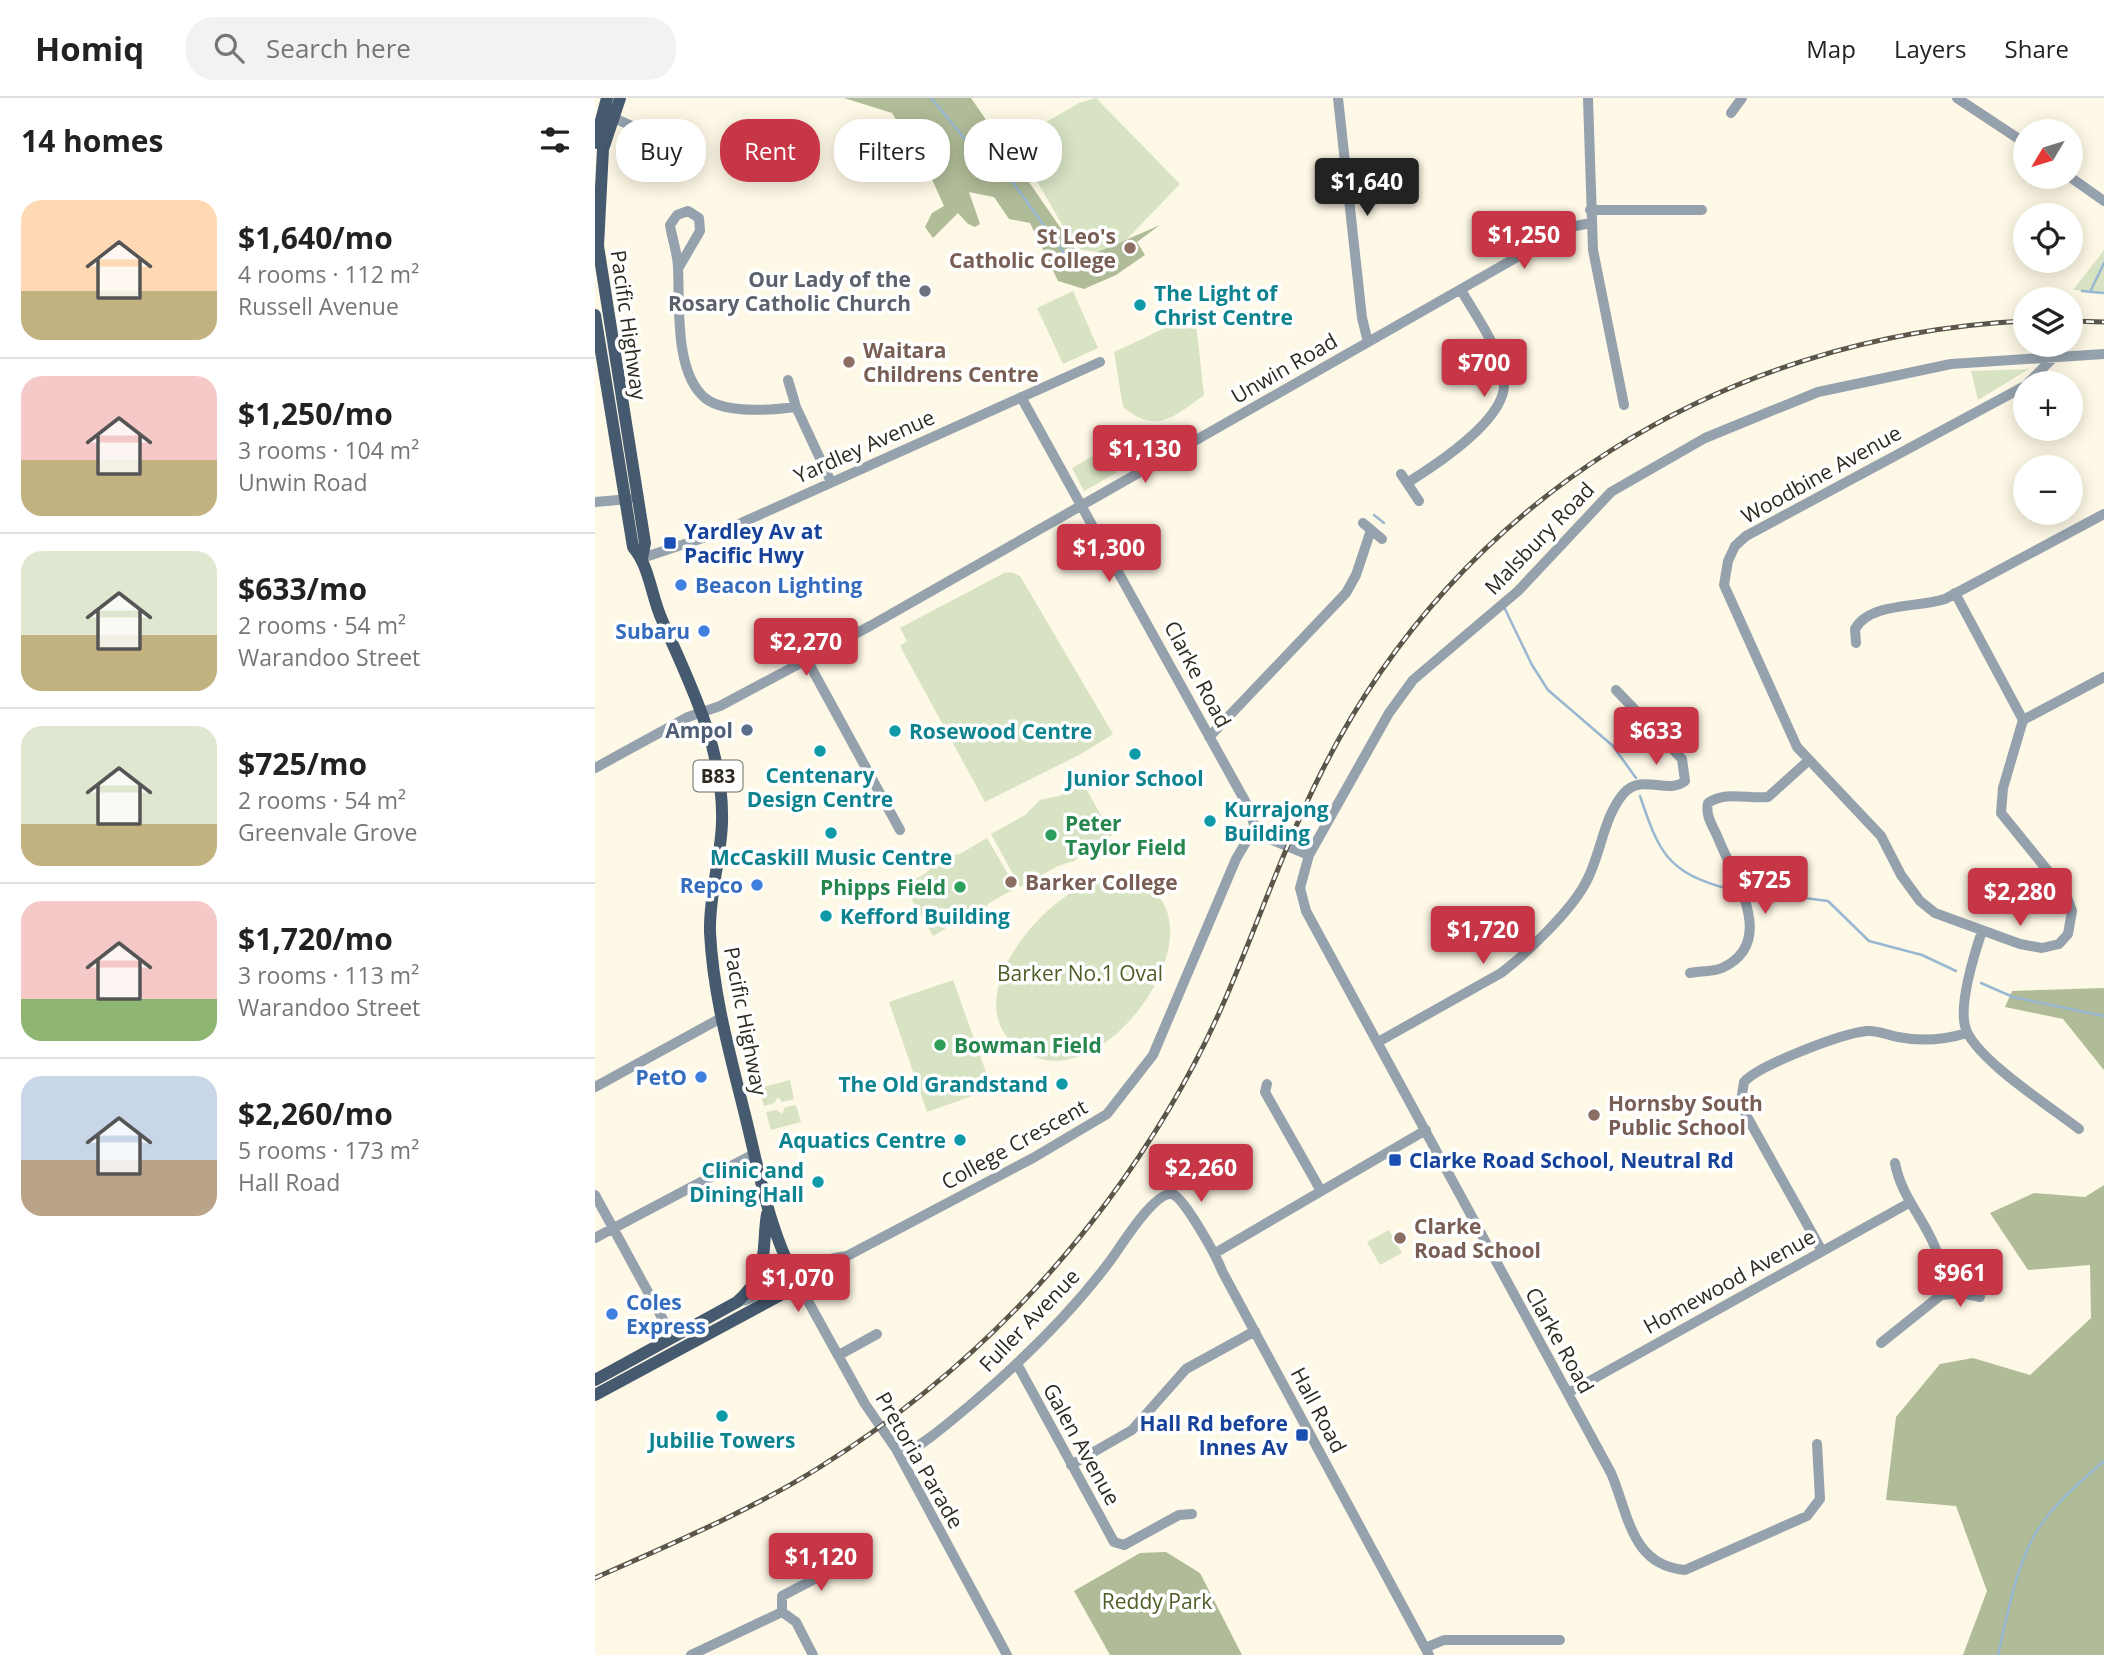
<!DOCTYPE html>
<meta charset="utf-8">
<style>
body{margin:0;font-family:"Open Sans",sans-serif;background:#f2f2f2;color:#222;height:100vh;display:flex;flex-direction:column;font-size:26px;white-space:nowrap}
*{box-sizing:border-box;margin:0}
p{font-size:23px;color:#767676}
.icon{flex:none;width:38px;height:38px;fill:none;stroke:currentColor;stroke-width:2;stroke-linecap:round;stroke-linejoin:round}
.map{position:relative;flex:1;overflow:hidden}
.side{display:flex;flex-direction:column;background:#fff;width:595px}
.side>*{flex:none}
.guide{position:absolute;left:21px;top:21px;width:665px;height:63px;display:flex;gap:14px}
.needle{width:46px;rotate:232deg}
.tools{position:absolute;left:1418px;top:21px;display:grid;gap:14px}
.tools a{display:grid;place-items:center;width:70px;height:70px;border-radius:50%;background:#fff;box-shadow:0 4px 18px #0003;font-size:35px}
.price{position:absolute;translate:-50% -60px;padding:0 16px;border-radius:7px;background:#c63646;color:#fff;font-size:23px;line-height:46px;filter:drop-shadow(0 2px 4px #0008)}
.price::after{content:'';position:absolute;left:50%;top:42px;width:21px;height:16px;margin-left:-10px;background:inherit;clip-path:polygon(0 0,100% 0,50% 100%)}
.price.on{background:#222;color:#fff}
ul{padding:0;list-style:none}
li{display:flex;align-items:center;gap:21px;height:175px;padding:0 21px}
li+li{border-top:2px solid #e0e0e0}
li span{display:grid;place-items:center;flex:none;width:196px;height:140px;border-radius:21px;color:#555}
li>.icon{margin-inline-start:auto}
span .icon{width:84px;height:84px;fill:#fffc;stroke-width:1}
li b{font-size:30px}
h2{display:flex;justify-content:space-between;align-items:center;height:84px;padding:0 21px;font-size:30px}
.tag{padding:0 24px;border-radius:28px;background:#fff;box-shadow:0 4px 18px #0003;font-size:24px;line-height:63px}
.tag.on{background:#c63646;color:#fff}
header{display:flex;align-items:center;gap:42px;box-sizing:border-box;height:98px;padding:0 35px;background:#fff;border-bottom:2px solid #e0e0e0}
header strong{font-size:33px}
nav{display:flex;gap:38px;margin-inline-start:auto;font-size:24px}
.search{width:490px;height:63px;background:#f2f2f2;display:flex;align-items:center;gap:18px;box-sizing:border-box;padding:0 24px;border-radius:28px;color:#767676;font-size:26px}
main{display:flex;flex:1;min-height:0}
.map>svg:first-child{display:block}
.green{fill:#d8e3c3}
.forest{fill:#b0bc98}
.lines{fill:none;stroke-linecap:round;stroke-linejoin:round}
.stream{stroke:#98b7d1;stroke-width:2.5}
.minor{stroke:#95a1ad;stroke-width:10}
.major{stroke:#45596f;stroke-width:12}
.rail-casing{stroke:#5b564a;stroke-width:5}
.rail{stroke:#fff;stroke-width:2.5;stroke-dasharray:8;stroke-linecap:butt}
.education-dot{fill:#8d6e63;stroke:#fff;stroke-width:2.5}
.worship-dot{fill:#6b7280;stroke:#fff;stroke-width:2.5}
.culture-dot{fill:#0f9aa8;stroke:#fff;stroke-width:2.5}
.transit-dot{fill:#1a4fb4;stroke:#fff;stroke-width:2.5}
.shop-dot{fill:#3f7fe0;stroke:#fff;stroke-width:2.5}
.service-dot{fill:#5c6f8a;stroke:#fff;stroke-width:2.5}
.leisure-dot{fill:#2e9e5b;stroke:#fff;stroke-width:2.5}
.labels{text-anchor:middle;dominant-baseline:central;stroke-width:7;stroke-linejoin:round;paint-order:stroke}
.shield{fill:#fff;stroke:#6d6a62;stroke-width:2}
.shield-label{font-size:19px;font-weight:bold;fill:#2e2a1f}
.education-label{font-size:21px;font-weight:bold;fill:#785e54;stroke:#fff;text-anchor:start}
.worship-label{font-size:21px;font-weight:bold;fill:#5b616d;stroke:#fff;text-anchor:end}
.culture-label{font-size:21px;font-weight:bold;fill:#0d838f;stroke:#fff;text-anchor:start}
.street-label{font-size:21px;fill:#2e2a1f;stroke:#fff}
.transit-label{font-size:21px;font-weight:bold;fill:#164399;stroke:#fff;text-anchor:start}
.shop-label{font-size:21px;font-weight:bold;fill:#366cbe;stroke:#fff;text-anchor:end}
.service-label{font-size:21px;font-weight:bold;fill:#4e5e75;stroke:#fff;text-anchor:end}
.leisure-label{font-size:21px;font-weight:bold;fill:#27864d;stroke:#fff;text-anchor:start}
.park-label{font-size:21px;fill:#4f5e28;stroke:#fff}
</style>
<header>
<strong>Homiq</strong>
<div class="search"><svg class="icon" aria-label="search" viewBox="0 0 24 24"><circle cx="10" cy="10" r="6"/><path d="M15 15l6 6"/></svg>Search here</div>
<nav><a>Map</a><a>Layers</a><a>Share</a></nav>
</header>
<main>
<section class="side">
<h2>14 homes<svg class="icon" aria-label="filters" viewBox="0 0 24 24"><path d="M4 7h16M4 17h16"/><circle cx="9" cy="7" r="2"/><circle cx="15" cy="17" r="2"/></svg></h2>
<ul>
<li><span style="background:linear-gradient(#ffd9b3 65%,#c2b280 0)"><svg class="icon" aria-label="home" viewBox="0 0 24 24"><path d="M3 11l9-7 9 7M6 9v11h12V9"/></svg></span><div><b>$1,640/mo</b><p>4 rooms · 112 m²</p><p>Russell Avenue</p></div></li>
<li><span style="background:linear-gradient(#f6c9c9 60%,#c2b280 0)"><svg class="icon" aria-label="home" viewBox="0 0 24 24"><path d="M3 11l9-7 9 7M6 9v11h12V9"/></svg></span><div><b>$1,250/mo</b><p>3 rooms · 104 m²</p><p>Unwin Road</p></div></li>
<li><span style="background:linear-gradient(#dfe7d0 60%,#c2b280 0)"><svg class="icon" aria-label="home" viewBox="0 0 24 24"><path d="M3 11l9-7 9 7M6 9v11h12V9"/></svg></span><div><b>$633/mo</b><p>2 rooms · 54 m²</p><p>Warandoo Street</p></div></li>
<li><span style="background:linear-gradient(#dfe7d0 70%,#c2b280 0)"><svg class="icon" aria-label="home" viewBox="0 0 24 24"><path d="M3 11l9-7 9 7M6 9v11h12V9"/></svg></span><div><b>$725/mo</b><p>2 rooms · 54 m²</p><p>Greenvale Grove</p></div></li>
<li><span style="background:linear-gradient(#f6c9c9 70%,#8fb573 0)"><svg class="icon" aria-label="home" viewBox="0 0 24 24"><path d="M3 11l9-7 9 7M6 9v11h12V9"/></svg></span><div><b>$1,720/mo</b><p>3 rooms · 113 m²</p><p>Warandoo Street</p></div></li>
<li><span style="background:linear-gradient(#c9d6e8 60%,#b9a48a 0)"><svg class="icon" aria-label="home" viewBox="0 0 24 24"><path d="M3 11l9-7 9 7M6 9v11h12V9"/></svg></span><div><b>$2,260/mo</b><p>5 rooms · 173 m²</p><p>Hall Road</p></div></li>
</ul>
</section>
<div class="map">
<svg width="1509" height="1557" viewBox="0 0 1509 1557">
<rect width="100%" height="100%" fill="#fef8e6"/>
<path class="green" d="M501,0l84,86 -53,55 -28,13 -18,-2 -11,-12 -46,-79 3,-26 52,-30z
M1509,152v42l-31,-2z
M478,193l25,57 -35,16 -26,-56z
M600,216l9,81c-31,23 -48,39 -81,12l-9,-55z
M1434,271l-51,31 -7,-29z
M519,346l2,29 -32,18 -12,-23z
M416,474l9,4 93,158 -32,20 -96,48 -85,-156 7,-5 -7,-13 104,-55z
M488,685l29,52 -27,16 -11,10 -16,5 -38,21 -29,-53 34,-19 15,-15 19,-4z
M392,740l29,50 -27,15 -14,16 -22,5 -20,12 -29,-50 22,-13 15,-15 19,-4z
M516,778c136,11 7,222 -81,179 -88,-44 16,-170 81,-179z
M358,882l39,109 -65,23 -38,-110z
M195,982l4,19 -12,3 -4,-5 -4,6 -10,3 -5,-18z
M201,1007l5,17 -30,8 -5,-18 11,-2 5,4 3,-7z
M794,1132l13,23 -22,12 -13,-23z"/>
<path class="forest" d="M249,0h127l111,161 78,-34 -23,17 8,13 -29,20 -32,14 -26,-8 -28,-58 -21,-4 -15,-22 -25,-5 11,32 -5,3 -7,-3 -10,-11 -25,25 -8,-11 7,-14 12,-7 -35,-78 -6,3 -11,-18z
M1509,890v82l-41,-51 -58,-12 7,-16z
M1509,1087v470h-141l24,-64 -31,-85 -70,-6 10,-83 44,-53 33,-6 57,17 61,-57 -1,-53 -62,5 -38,-57 44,-20 51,4z
M571,1454l34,21 42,82h-132l-36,-64 66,-38z"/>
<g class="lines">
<path class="stream" d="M336,0l43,52 38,31 54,75
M1487,193l22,2
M1495,194l14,-29
M779,417l10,8
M910,511l27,56 16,25 65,56 23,32
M1045,698c19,56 27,77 89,93
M1157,793l76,10 41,40 53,14 34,16
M1386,885l32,14 91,19
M1403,1557c10,-41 16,-82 36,-119 16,-29 46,-54 70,-75"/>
<path class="minor" d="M743,0l24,220 6,24
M993,0l5,152 31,155
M1362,0l68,45
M1136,15l11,-15
M17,19l24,11
M1475,79l34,24
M995,112h112
M84,169l21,-36 -1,-13 -11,-7 -11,4 -7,10c2,14 8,29 8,43 2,37 -4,104 27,130 20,16 67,12 91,9
M193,282l8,27 35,75
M1433,285l27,-27
M426,299l229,413 4,15
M806,376l18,27
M812,385c29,-18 100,-64 97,-101 -3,-33 -27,-64 -43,-92
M0,404l34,-3
M768,425l19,16
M47,460l79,-26 379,-170
M1360,495l68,127
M1261,545l-1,-14c15,-27 64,-21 90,-30l159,-85
M212,562l93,170
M1428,622l-20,68 -2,25 64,79 7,19 -4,23 -9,10 -17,4 -22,-4 -85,-31 -15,-12 -19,-26 -20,-39 -84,-89 -73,-162 4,-24 7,-15 11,-10 279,-150
M1428,622l81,-43
M614,639l137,-144 10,-18 15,-45
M0,670l93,-51 32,-11 150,-80 700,-399 21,-4
M665,737l49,20
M1387,833c-8,24 -23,71 -17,95 7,31 87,82 114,103
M1095,875c10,-2 23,-1 32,-5 57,-26 11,-92 -4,-130 -5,-12 -13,-22 -10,-35 17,-12 40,-4 60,-6l40,-36
M783,944l123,-69c25,-19 71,-63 85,-91 15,-27 17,-65 38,-89 18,-20 44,2 61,-12l-3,-22 -66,-69
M672,986l-2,8 56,99
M0,989l126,-69
M0,1097l77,141
M0,1140l159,-84
M1227,1153l-77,-138 -4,-12 3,-19c15,-17 99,-49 123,-51 10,-1 21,4 31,6 25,5 46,3 69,-4
M622,1154l209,-122
M1346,1197l21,-2 18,4
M142,1204c15,-2 23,-10 36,-17 21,-12 50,-27 74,-29
M1286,1245l60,-48c0,-16 1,-33 -6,-48 -12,-30 -34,-51 -40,-84
M244,1257l38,-21
M422,1266l97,178 10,3 55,-30 13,-1
M973,1295l341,-190
M1222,1346l3,55 -13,17 -122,54c-54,-5 -56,-55 -74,-97l-305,-562 -6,-23 9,-33 80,-142 24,-33 105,-89 93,-99 94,-54 113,-46 133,-28 153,-10
M305,1358c25,-12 47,-32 69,-50 52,-44 100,-90 141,-145 12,-16 44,-70 63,-67 13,7 44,63 49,77l207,384
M476,1367l61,-35 54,-61 69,-38
M187,1514v-16l67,-35
M187,1514l14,10 17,33
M832,1549l17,-7h116
M96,1557l91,-43
M412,1557l-111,-206 -31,-45 -66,-119 40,-20 8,-9 186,-98 74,-44 46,-59 83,-196 13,-22"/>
<path class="major" d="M25,0l-17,51 -5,97 47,297 -3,15
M0,45l12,-45
M0,217l38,232c17,20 18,49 29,73 28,64 62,129 60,202 -1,37 -13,72 -12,110 3,64 21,126 36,187 14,57 24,115 53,166l-204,110
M0,1282l142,-78c34,-30 24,-50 30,-88"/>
<g class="rail-casing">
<path id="rail" d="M1475,223l34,1
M0,1480c76,-34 155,-67 225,-111 112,-70 209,-160 287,-265 46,-62 86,-129 117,-200 33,-76 60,-156 98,-231 136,-271 402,-435 703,-450"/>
</g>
<use href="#rail" class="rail"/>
</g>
<g class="education-dot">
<circle cx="535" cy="150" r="7"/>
<circle cx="254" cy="264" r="7"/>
<circle cx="416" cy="784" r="7"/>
<circle cx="999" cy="1017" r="7"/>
<circle cx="805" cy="1140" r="7"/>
</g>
<circle class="worship-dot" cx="330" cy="193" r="7"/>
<g class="culture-dot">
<circle cx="545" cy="207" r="7"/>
<circle cx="300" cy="633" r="7"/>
<circle cx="225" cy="653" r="7"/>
<circle cx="540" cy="656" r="7"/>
<circle cx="615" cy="723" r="7"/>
<circle cx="236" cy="735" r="7"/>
<circle cx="231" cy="818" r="7"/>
<circle cx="467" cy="986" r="7"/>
<circle cx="365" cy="1042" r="7"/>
<circle cx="223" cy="1084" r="7"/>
<circle cx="127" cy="1318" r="7"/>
</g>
<g class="transit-dot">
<rect x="68" y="438" width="14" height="14" rx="3.5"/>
<rect x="793" y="1055" width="14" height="14" rx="3.5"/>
<rect x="700" y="1330" width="14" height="14" rx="3.5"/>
</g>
<g class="shop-dot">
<circle cx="86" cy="487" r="7"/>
<circle cx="109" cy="533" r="7"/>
<circle cx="162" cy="787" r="7"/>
<circle cx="106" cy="979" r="7"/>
<circle cx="17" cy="1216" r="7"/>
</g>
<circle class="service-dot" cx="152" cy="632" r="7"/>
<g class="leisure-dot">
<circle cx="456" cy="737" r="7"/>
<circle cx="365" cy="789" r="7"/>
<circle cx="345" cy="947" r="7"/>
</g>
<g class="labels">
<rect class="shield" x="98.5" y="662.5" width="49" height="31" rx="5"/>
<g class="shield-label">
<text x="123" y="678">B83</text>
</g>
<g class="education-label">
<text x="521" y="138" text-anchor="end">St Leo's<tspan x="521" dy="24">Catholic College</tspan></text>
<text x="268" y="252">Waitara<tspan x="268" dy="24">Childrens Centre</tspan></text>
<text x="430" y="784">Barker College</text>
<text x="1013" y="1005">Hornsby South<tspan x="1013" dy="24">Public School</tspan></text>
<text x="819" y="1128">Clarke<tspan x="819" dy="24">Road School</tspan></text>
</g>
<g class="worship-label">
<text x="316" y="181">Our Lady of the<tspan x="316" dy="24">Rosary Catholic Church</tspan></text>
</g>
<g class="culture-label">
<text x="559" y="195">The Light of<tspan x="559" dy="24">Christ Centre</tspan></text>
<text x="314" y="633">Rosewood Centre</text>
<text x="225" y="677" text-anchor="middle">Centenary<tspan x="225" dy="24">Design Centre</tspan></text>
<text x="540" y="680" text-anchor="middle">Junior School</text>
<text x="629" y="711">Kurrajong<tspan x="629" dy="24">Building</tspan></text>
<text x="236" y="759" text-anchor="middle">McCaskill Music Centre</text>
<text x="245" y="818">Kefford Building</text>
<text x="453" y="986" text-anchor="end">The Old Grandstand</text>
<text x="351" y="1042" text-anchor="end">Aquatics Centre</text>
<text x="209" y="1072" text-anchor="end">Clinic and<tspan x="209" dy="24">Dining Hall</tspan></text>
<text x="127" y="1342" text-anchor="middle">Jubilie Towers</text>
</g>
<g class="street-label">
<text transform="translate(34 227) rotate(82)">Pacific Highway</text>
<text transform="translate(689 270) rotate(-30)">Unwin Road</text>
<text transform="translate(269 348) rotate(-24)">Yardley Avenue</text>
<text transform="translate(1226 376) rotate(-29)">Woodbine Avenue</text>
<text transform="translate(944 440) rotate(-46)">Malsbury Road</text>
<text transform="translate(603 576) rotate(62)">Clarke Road</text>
<text transform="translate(151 923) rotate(79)">Pacific Highway</text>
<text transform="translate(419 1046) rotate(-29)">College Crescent</text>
<text transform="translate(1134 1183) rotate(-29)">Homewood Avenue</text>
<text transform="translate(434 1222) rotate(-46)">Fuller Avenue</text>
<text transform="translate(965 1242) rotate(61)">Clarke Road</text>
<text transform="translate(724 1312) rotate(62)">Hall Road</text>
<text transform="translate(487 1346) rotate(61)">Galen Avenue</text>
<text transform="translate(325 1362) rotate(60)">Pretoria Parade</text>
</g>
<g class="transit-label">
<text x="89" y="433">Yardley Av at<tspan x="89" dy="24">Pacific Hwy</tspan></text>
<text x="814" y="1062">Clarke Road School, Neutral Rd</text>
<text x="693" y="1325" text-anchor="end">Hall Rd before<tspan x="693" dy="24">Innes Av</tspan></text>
</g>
<g class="shop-label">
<text x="100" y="487" text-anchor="start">Beacon Lighting</text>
<text x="95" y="533">Subaru</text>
<text x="148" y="787">Repco</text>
<text x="92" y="979">PetO</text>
<text x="31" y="1204" text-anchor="start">Coles<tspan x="31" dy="24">Express</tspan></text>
</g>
<g class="service-label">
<text x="138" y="632">Ampol</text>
</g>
<g class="leisure-label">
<text x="470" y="725">Peter<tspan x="470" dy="24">Taylor Field</tspan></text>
<text x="351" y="789" text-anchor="end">Phipps Field</text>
<text x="359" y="947">Bowman Field</text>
</g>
<g class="park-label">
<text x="485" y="875">Barker No.1 Oval</text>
<text x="562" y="1503">Reddy Park</text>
</g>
</g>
</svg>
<div class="tools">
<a><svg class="needle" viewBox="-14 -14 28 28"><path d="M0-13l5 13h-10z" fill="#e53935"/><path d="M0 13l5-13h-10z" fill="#767676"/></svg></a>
<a><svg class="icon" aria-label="locate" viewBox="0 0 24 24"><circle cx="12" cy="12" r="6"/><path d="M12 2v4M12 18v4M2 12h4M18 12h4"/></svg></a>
<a><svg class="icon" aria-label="layers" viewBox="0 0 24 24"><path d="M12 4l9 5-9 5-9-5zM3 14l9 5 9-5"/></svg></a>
<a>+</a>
<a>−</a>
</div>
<b class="price on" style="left:772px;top:120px">$1,640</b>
<b class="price" style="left:929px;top:173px">$1,250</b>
<b class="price" style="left:889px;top:301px">$700</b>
<b class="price" style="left:550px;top:387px">$1,130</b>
<b class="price" style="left:514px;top:486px">$1,300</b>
<b class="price" style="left:211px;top:580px">$2,270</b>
<b class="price" style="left:1061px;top:669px">$633</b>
<b class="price" style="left:1170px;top:818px">$725</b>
<b class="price" style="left:1425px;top:830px">$2,280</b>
<b class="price" style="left:888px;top:868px">$1,720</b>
<b class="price" style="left:606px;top:1106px">$2,260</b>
<b class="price" style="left:1365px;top:1211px">$961</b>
<b class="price" style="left:203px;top:1216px">$1,070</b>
<b class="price" style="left:226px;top:1495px">$1,120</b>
<div class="guide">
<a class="tag">Buy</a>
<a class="tag on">Rent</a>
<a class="tag">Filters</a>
<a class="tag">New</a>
</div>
</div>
</main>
